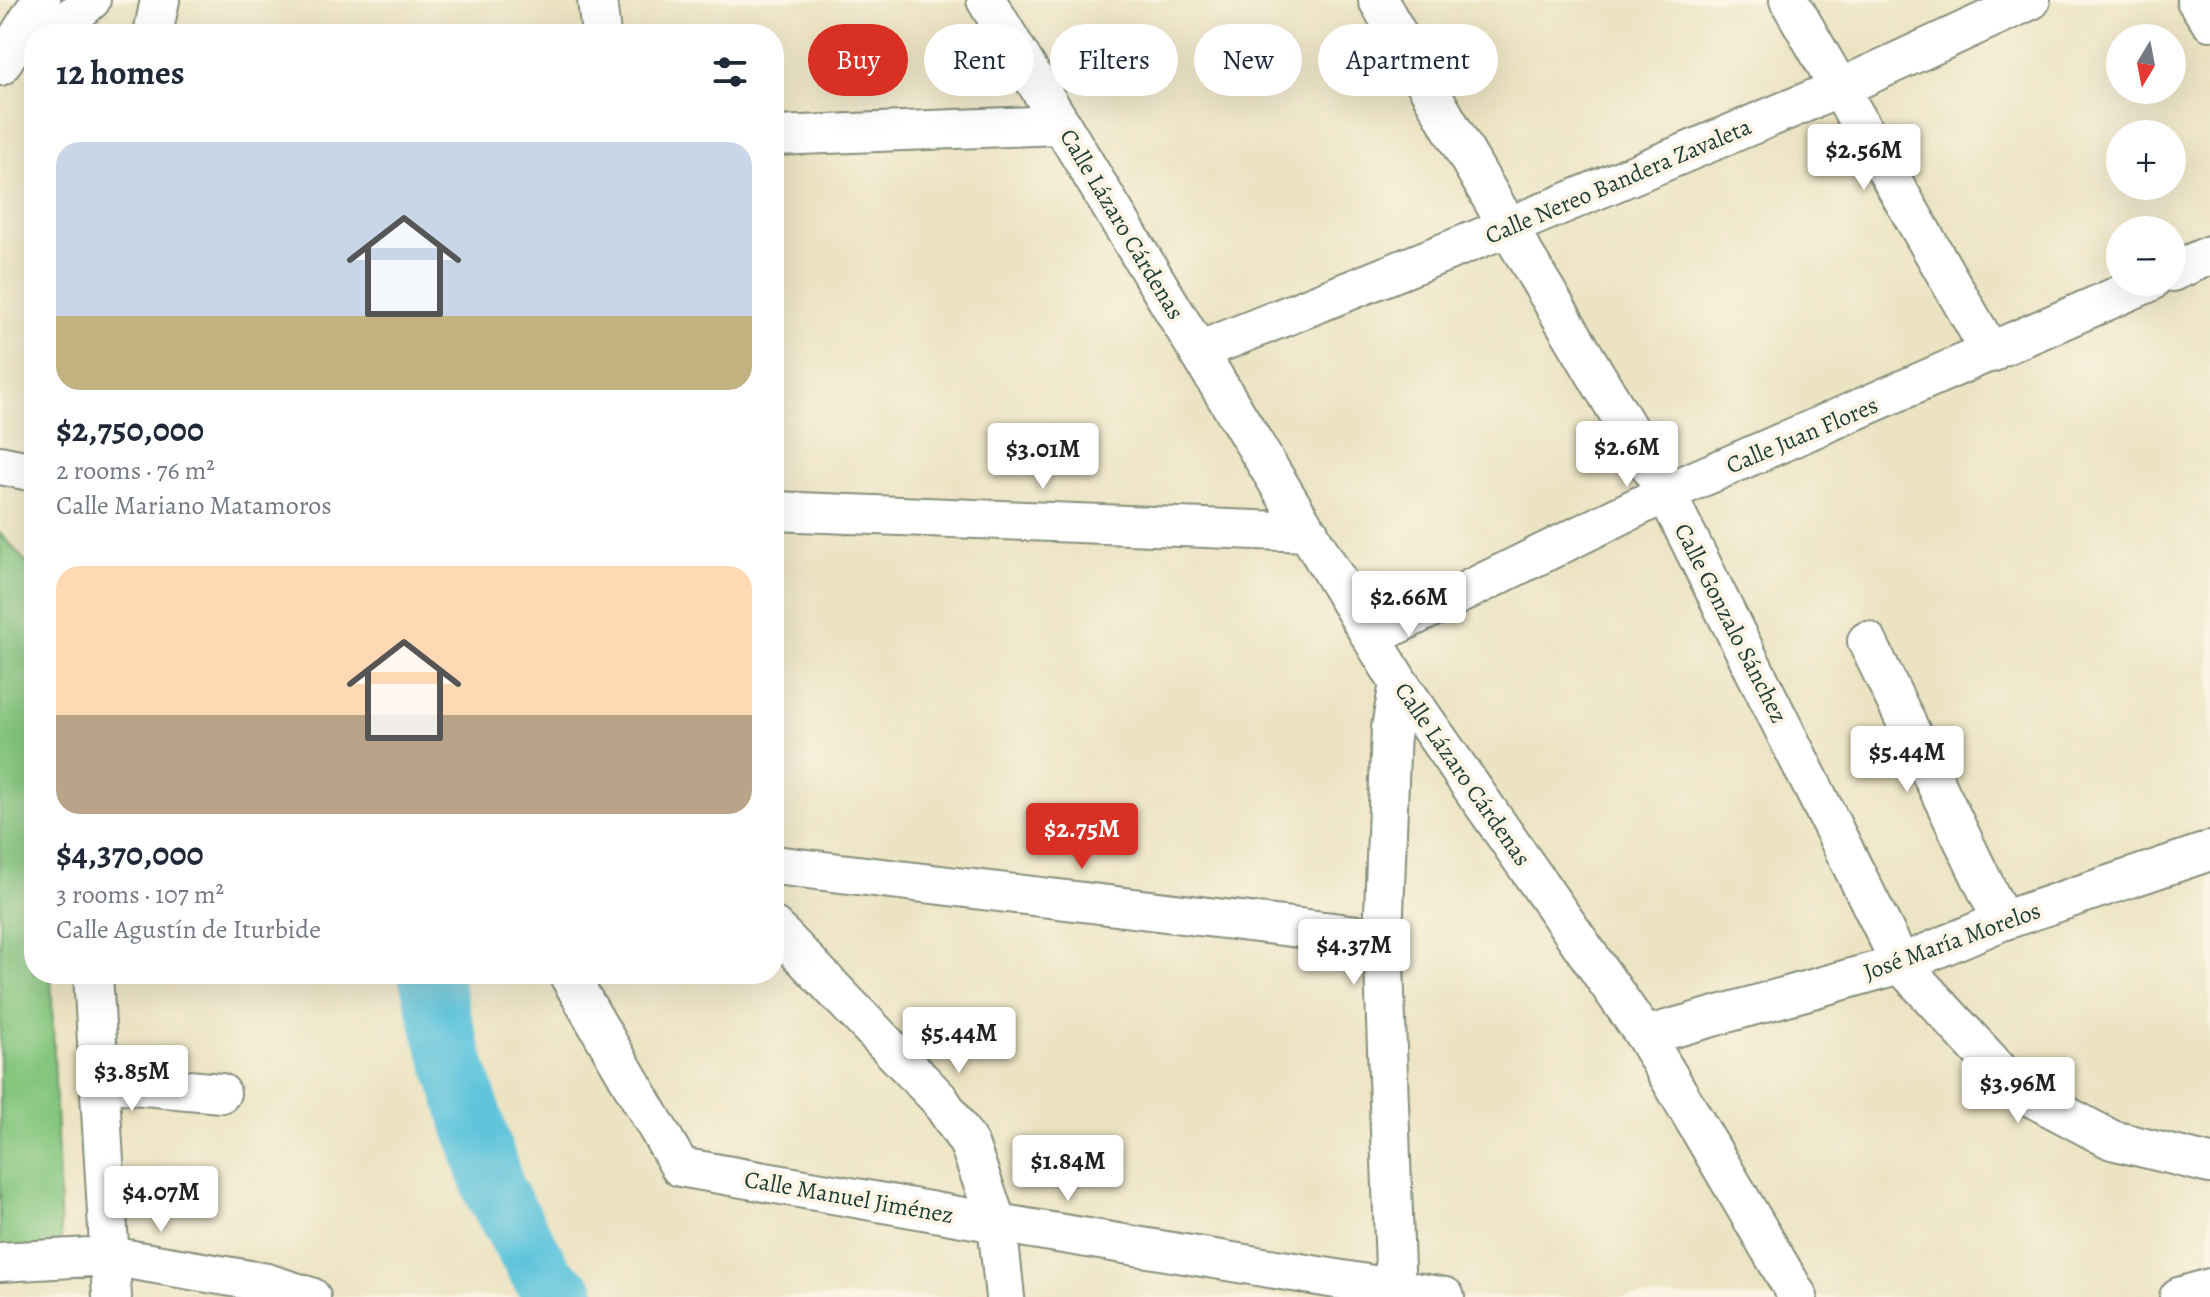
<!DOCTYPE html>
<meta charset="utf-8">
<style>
body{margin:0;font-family:Alegreya,serif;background:#f2f2f3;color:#1f2937;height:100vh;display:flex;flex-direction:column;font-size:30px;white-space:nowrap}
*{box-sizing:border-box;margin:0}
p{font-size:26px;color:#747a83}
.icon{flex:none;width:44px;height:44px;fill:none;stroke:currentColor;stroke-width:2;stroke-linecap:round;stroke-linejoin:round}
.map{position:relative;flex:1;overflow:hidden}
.side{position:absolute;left:24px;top:24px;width:760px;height:960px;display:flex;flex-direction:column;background:#fff;border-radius:32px;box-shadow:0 8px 32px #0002}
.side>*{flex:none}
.banner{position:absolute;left:808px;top:24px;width:760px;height:72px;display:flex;gap:16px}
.needle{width:52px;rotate:190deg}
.buttons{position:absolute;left:2106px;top:24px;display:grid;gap:16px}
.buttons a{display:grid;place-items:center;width:80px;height:80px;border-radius:50%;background:#fff;box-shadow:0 8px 32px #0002;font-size:40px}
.price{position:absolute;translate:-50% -68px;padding:0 18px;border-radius:8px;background:#fff;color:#222;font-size:26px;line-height:52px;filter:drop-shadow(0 2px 4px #0008)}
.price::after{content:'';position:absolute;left:50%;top:48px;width:24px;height:18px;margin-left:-12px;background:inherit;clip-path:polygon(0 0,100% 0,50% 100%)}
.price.on{background:#d93025;color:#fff}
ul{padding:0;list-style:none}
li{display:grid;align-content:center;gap:16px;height:424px;padding:0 32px}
li span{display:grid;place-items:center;height:248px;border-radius:24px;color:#555}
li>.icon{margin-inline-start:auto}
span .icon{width:144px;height:144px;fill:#fffc;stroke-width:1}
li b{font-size:34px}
h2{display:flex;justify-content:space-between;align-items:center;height:96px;padding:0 32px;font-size:34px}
.tag{padding:0 28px;border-radius:36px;background:#fff;box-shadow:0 8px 32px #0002;font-size:28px;line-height:72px}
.tag.on{background:#d93025;color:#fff}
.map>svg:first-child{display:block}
.green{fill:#85c67f;stroke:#52825a;stroke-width:2}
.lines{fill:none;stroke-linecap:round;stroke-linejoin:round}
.river{stroke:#5fc4dc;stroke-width:62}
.minor-casing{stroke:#86907b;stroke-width:42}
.minor{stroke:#fff;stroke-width:38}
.labels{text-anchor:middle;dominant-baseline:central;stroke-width:8;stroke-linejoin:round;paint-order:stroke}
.street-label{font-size:24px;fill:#1f3d34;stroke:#fcf5e5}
</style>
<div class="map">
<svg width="2210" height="1297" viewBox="0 0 2210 1297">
<rect width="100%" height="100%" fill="#fcf5e5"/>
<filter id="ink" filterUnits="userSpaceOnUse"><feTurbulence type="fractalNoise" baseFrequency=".0125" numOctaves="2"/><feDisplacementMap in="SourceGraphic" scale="16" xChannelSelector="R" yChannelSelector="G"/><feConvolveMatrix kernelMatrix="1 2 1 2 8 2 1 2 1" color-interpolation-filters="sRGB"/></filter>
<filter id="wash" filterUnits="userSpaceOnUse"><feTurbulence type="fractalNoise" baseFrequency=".006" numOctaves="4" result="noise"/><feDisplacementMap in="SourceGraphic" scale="32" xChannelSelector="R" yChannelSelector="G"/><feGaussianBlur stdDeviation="1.8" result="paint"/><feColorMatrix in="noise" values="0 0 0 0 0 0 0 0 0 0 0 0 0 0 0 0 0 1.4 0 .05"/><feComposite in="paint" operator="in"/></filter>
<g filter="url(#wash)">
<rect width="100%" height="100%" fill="#ece3c2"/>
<path class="green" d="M0,533l34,38v403h17l11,292 -62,1z"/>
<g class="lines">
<path class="river" d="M429,974l15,58 51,160 50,88 21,17"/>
</g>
</g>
<g filter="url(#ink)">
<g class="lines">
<g class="minor-casing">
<path id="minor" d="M597,0l4,34
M986,0l413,683 246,353 153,261
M1378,0l130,227 158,266 235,471 115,125 96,51 98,24
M1789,0l202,353
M2196,0l14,21
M52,34l39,-34
M153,34l7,-34
M0,66l41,-66
M774,136l288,-11
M2172,272l38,-17
M1199,351l309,-124 332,-139 191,-88
M0,465l34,7
M774,511l535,21
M1372,637l294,-144 484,-211
M1867,641l135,280
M774,865l609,73
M774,927l165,172 30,45 28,79 8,74
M93,974l19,323
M568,974l112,193 317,56 448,74
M1645,1036l256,-72 101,-43 208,-70
M100,1082l121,11
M0,1262l109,-6 158,27 44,14
M1396,1297l-13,-359 8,-210 8,-45
M2179,1297l31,-9"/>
</g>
<use href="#minor" class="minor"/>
</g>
</g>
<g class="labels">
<g class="street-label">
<text transform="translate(1618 181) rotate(-23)">Calle Nereo Bandera Zavaleta</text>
<text transform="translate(1122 224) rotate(59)">Calle Lázaro Cárdenas</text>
<text transform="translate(1802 435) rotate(-23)">Calle Juan Flores</text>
<text transform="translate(1731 623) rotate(63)">Calle Gonzalo Sánchez</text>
<text transform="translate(1463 774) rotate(55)">Calle Lázaro Cárdenas</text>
<text transform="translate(1952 941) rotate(-20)">José María Morelos</text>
<text transform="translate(849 1197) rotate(10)">Calle Manuel Jiménez</text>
</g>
</g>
</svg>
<div class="buttons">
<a><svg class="needle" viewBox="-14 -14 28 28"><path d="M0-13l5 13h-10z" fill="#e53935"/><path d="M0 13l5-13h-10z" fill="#747a83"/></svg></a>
<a>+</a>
<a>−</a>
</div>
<b class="price" style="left:1864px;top:192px">$2.56M</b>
<b class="price" style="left:1627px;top:489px">$2.6M</b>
<b class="price" style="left:1043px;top:491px">$3.01M</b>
<b class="price" style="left:1409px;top:639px">$2.66M</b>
<b class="price" style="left:1907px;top:794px">$5.44M</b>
<b class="price on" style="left:1082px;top:871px">$2.75M</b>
<b class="price" style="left:1354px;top:987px">$4.37M</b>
<b class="price" style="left:959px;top:1075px">$5.44M</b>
<b class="price" style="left:132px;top:1113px">$3.85M</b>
<b class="price" style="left:2018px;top:1125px">$3.96M</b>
<b class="price" style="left:1068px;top:1203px">$1.84M</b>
<b class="price" style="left:161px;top:1234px">$4.07M</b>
<div class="banner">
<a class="tag on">Buy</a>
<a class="tag">Rent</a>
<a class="tag">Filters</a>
<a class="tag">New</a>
<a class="tag">Apartment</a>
</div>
<section class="side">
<h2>12 homes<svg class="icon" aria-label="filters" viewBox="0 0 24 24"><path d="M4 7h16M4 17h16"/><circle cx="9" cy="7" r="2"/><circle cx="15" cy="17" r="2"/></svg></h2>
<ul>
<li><span style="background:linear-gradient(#c9d6e8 70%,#c2b280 0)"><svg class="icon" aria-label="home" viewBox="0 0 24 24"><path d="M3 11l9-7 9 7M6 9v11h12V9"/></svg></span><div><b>$2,750,000</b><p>2 rooms · 76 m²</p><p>Calle Mariano Matamoros</p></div></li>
<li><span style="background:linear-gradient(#ffd9b3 60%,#b9a48a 0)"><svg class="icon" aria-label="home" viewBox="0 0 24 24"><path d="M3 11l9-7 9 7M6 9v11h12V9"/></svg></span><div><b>$4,370,000</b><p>3 rooms · 107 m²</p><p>Calle Agustín de Iturbide</p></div></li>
</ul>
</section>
</div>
